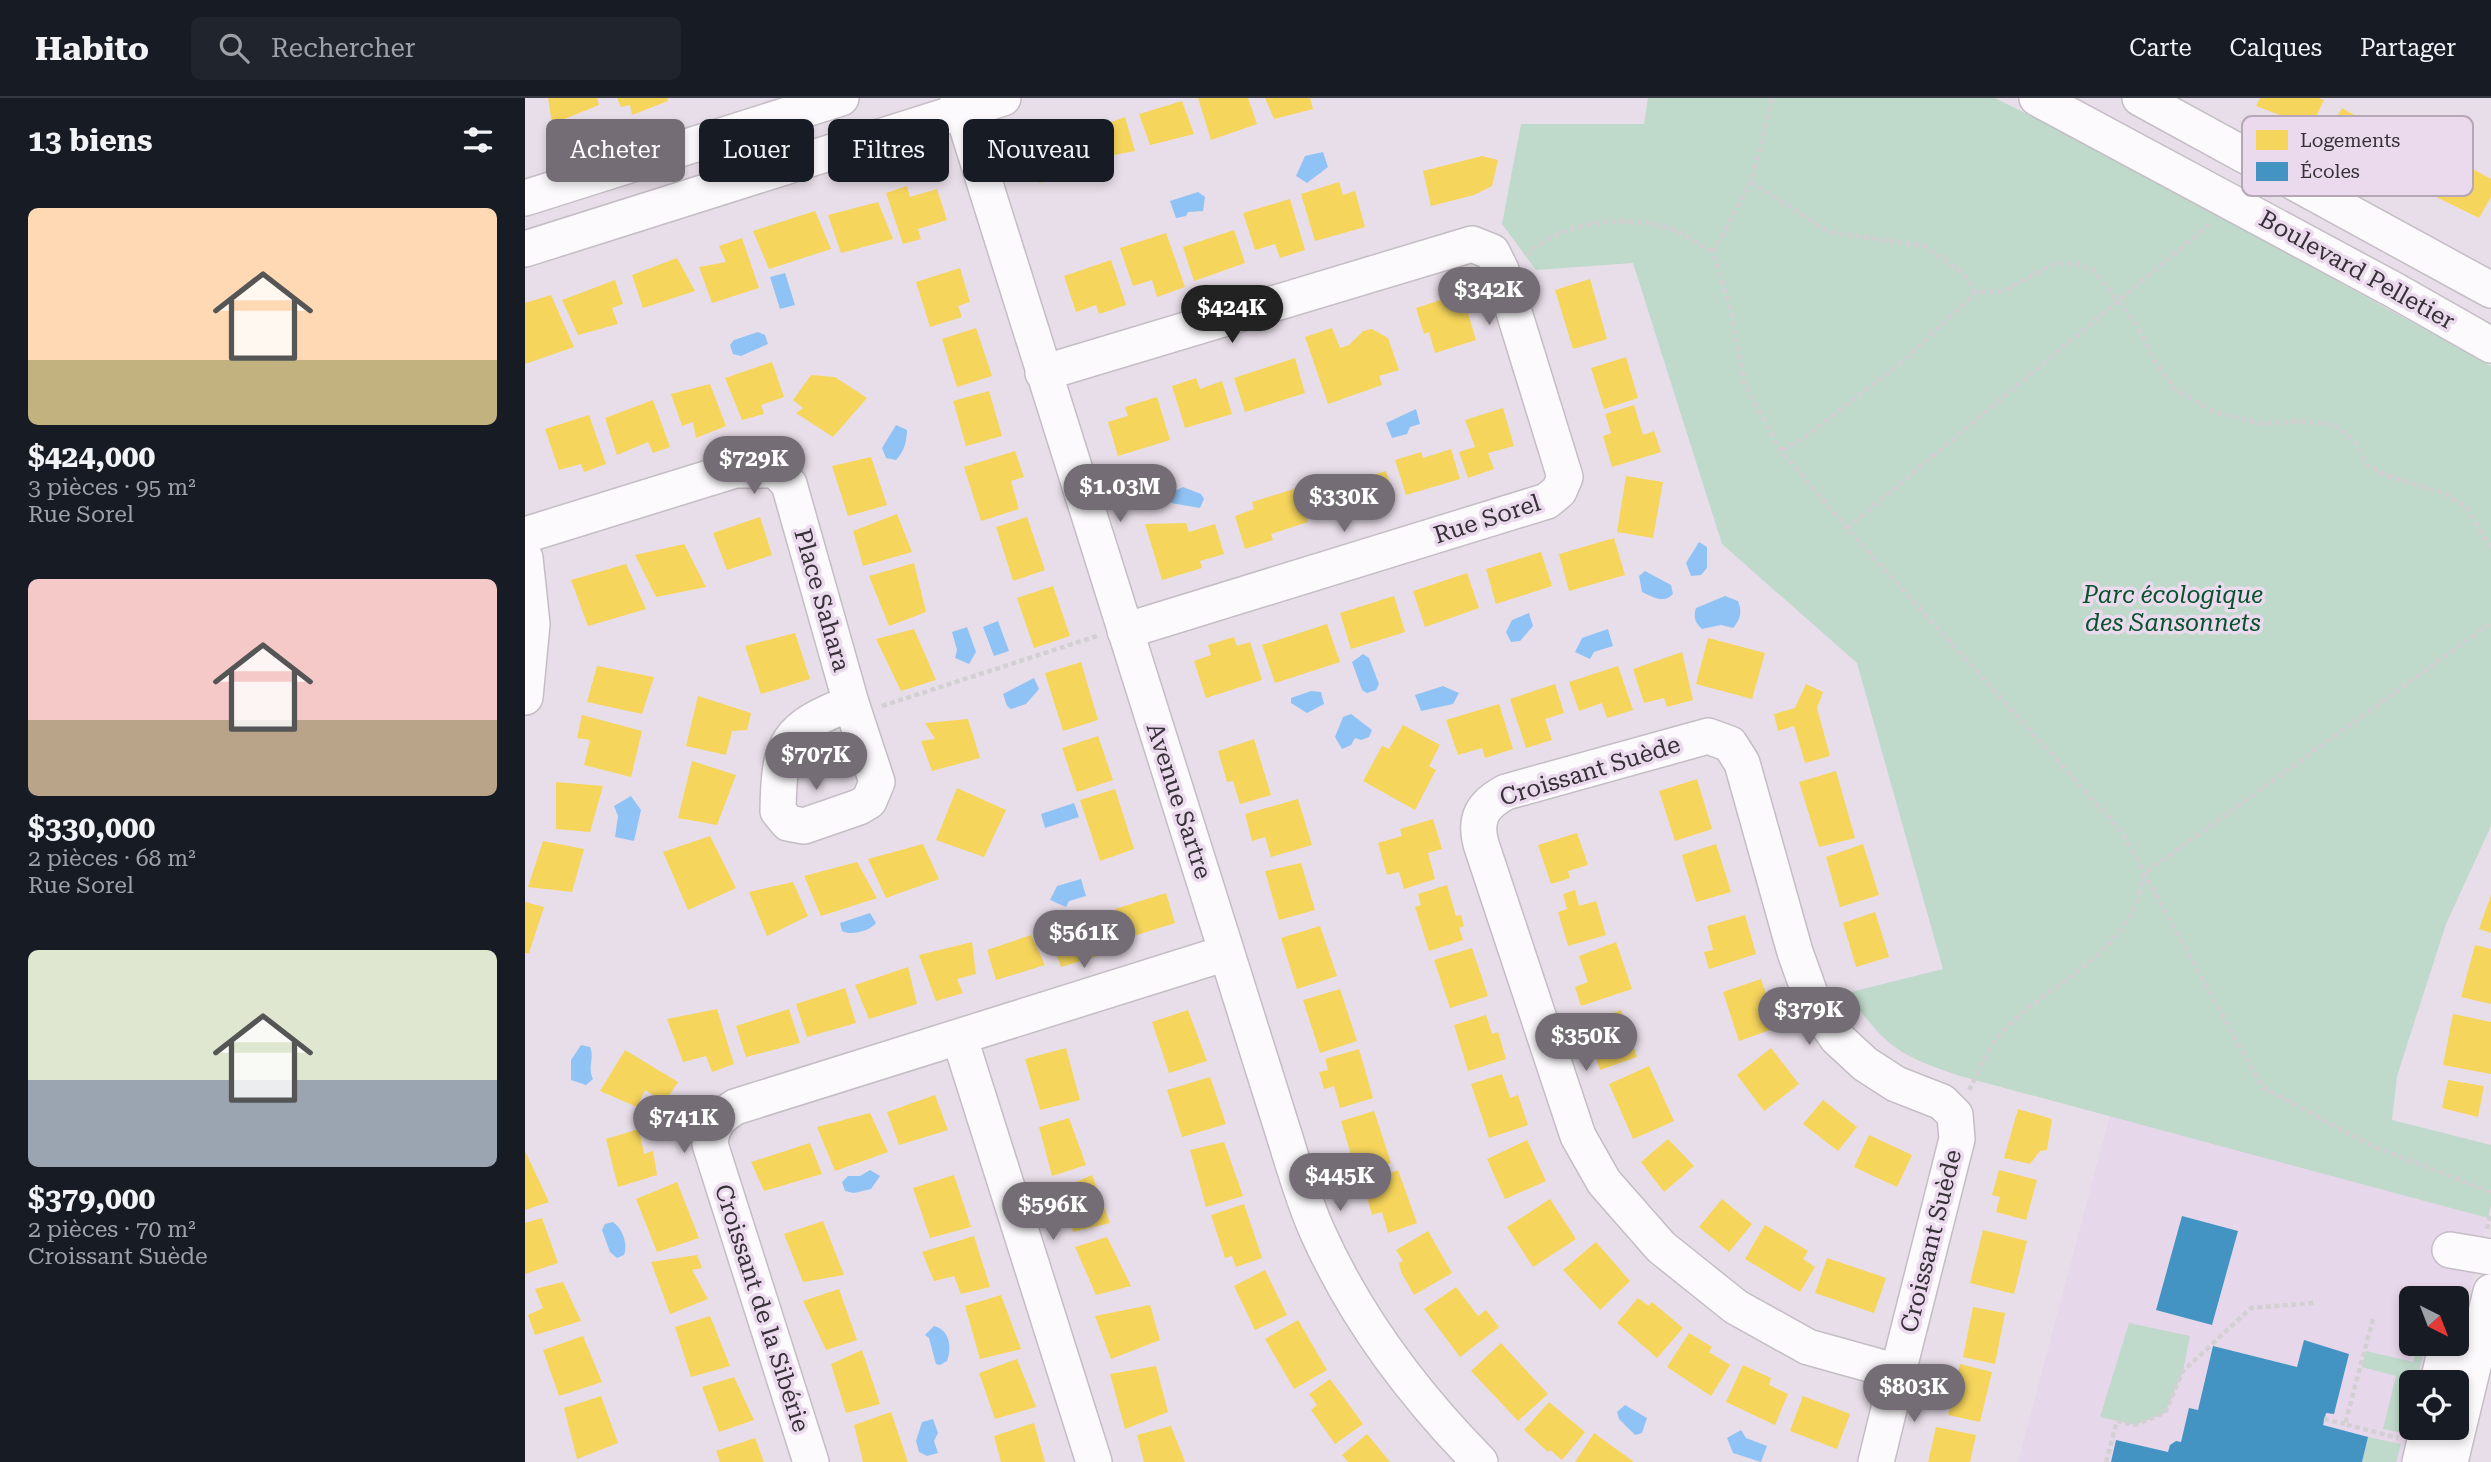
<!DOCTYPE html>
<html lang="fr">
<meta charset="utf-8">
<style>
body{margin:0;font-family:"Roboto Serif",serif;background:#20242c;color:#f1f3f6;height:100vh;display:flex;flex-direction:column;font-size:26px;white-space:nowrap}
*{box-sizing:border-box;margin:0}
p{font-size:23px;color:#9ea1a6}
.icon{flex:none;width:38px;height:38px;fill:none;stroke:currentColor;stroke-width:2;stroke-linecap:round;stroke-linejoin:round}
.map{position:relative;flex:1;overflow:hidden}
.panel{display:flex;flex-direction:column;background:#171b24;width:525px}
.panel>*{flex:none}
.banner{position:absolute;left:21px;top:21px;width:665px;height:63px;display:flex;gap:14px}
.needle{width:46px;rotate:138deg}
.tools{position:absolute;left:1874px;top:1188px;display:grid;gap:14px}
.tools a{display:grid;place-items:center;width:70px;height:70px;border-radius:10px;background:#171b24;box-shadow:0 4px 10px #0003;font-size:35px}
.price{position:absolute;translate:-50% -60px;padding:0 16px;border-radius:24px;background:#746d75;color:#fff;font-size:23px;line-height:46px;filter:drop-shadow(0 2px 4px #0008)}
.price::after{content:'';position:absolute;left:50%;top:42px;width:21px;height:16px;margin-left:-10px;background:inherit;clip-path:polygon(0 0,100% 0,50% 100%)}
.price.selected{background:#222;color:#fff}
ul{padding:0;list-style:none}
li{display:grid;align-content:center;gap:14px;height:371px;padding:0 28px}
li span{display:grid;place-items:center;height:217px;border-radius:10px;color:#555}
li>.icon{margin-inline-start:auto}
span .icon{width:126px;height:126px;fill:#fffc;stroke-width:1}
li b{font-size:30px}
h2{display:flex;justify-content:space-between;align-items:center;height:84px;padding:0 28px;font-size:30px}
.tag{padding:0 24px;border-radius:10px;background:#171b24;box-shadow:0 4px 10px #0003;font-size:24px;line-height:63px}
.tag.selected{background:#746d75;color:#fff}
header{display:flex;align-items:center;gap:42px;box-sizing:border-box;height:98px;padding:0 35px;background:#171b24;border-bottom:2px solid #363941}
header strong{font-size:33px}
nav{display:flex;gap:38px;margin-inline-start:auto;font-size:24px}
.search{width:490px;height:63px;background:#20242c;display:flex;align-items:center;gap:18px;box-sizing:border-box;padding:0 24px;border-radius:10px;color:#9ea1a6;font-size:26px}
main{display:flex;flex:1;min-height:0}
.map>svg:first-child{display:block}
.built{fill:#e7d7ea}
.green{fill:#bfd9ca}
.water{fill:#90c3f5}
.homes{fill:#f6d55c}
.schools{fill:#4393c3}
.lines{fill:none;stroke-linecap:round;stroke-linejoin:round}
.minor-casing{stroke:#c4bdc5;stroke-width:38}
.path{stroke:#d2d0d2;stroke-width:4.5;stroke-dasharray:5 3.5;stroke-linecap:butt}
.minor{stroke:#fcfafc;stroke-width:35}
.labels{text-anchor:middle;dominant-baseline:central;stroke-width:7;stroke-linejoin:round;paint-order:stroke}
.street-label{font-size:24px;fill:#363037;stroke:#ebdaed}
.park-label{font-size:24px;font-style:italic;fill:#07522d;stroke:#ebdaed}
.key{fill:#ebdaed;stroke:#b5a7b6;stroke-width:2}
.key-label{font-size:19px;fill:#363037}
</style>
<header>
<strong>Habito</strong>
<div class="search"><svg class="icon" aria-label="search" viewBox="0 0 24 24"><circle cx="10" cy="10" r="6"/><path d="M15 15l6 6"/></svg>Rechercher</div>
<nav><a>Carte</a><a>Calques</a><a>Partager</a></nav>
</header>
<main>
<section class="panel">
<h2>13 biens<svg class="icon" aria-label="filters" viewBox="0 0 24 24"><path d="M4 7h16M4 17h16"/><circle cx="9" cy="7" r="2"/><circle cx="15" cy="17" r="2"/></svg></h2>
<ul>
<li><span style="background:linear-gradient(#ffd9b3 70%,#c2b280 0)"><svg class="icon" aria-label="home" viewBox="0 0 24 24"><path d="M3 11l9-7 9 7M6 9v11h12V9"/></svg></span><div><b>$424,000</b><p>3 pièces · 95 m²</p><p>Rue Sorel</p></div></li>
<li><span style="background:linear-gradient(#f6c9c9 65%,#b9a48a 0)"><svg class="icon" aria-label="home" viewBox="0 0 24 24"><path d="M3 11l9-7 9 7M6 9v11h12V9"/></svg></span><div><b>$330,000</b><p>2 pièces · 68 m²</p><p>Rue Sorel</p></div></li>
<li><span style="background:linear-gradient(#dfe7d0 60%,#9aa5b1 0)"><svg class="icon" aria-label="home" viewBox="0 0 24 24"><path d="M3 11l9-7 9 7M6 9v11h12V9"/></svg></span><div><b>$379,000</b><p>2 pièces · 70 m²</p><p>Croissant Suède</p></div></li>
</ul>
</section>
<div class="map">
<svg width="1966" height="1364" viewBox="0 0 1966 1364">
<rect width="100%" height="100%" fill="#e8dee9"/>
<path class="built" d="M1585,1017l378,103 -31,124v-44h-46v46h46l-10,38h-36v46l16,34h-409z"/>
<path class="green" d="M1123,0h347l136,69 360,199v460l-45,98 -49,152 -5,44 99,25v60l-3,13 -528,-142c-62,-21 -74,-29 -113,-83l96,-24 -86,-306 -135,-119 -89,-281 -97,7 -34,-46 19,-100h123z
M1604,1225l61,13 -7,35 -18,42 -30,12 -35,-8z
M1893,1246h8l-10,38h-5v18l-8,33 -20,-4 13,-53 -34,-9 4,-16 47,11z
M1843,1339l33,7 -5,18h-34z"/>
<path class="water" d="M798,54l5,15 -21,16 -11,-7 9,-20z
M673,94l7,5 -2,14 -15,1 -2,4 -10,2 -6,-17z
M260,175l10,32 -15,4 -10,-32z
M233,234l7,3 3,9 -27,12 -8,-2 -3,-9 4,-5z
M891,311l4,15 -10,3 -3,7 -15,4 -6,-15z
M371,327l11,5c0,11 -3,22 -11,30l-10,-2 -4,-10z
M658,389l18,7 3,5 -4,9 -29,-5 -1,-10z
M1174,444l8,5v21l-6,7 -10,1 -5,-13z
M1120,473l26,14 2,9c-9,10 -20,3 -31,-2l-3,-16z
M1200,498l13,5c4,10 3,18 -5,27l-12,-3 -19,4c-7,-6 -9,-12 -6,-21z
M1004,515l4,13 -13,15 -9,1 -5,-10 6,-12z
M473,523l11,30 -15,5 -11,-29z
M442,529l9,25 -7,12 -14,-6 2,-8 -5,-18z
M1083,531l5,17 -19,6 -4,7 -15,-7 7,-14z
M838,556l6,4 10,26 -3,6 -9,3 -5,-3 -10,-28z
M509,580l5,11 -13,15 -15,5 -4,-3 -4,-12z
M918,588l16,7 -6,11 -32,7 -6,-16z
M786,593l10,1 3,12 -17,9 -16,-10v-5z
M826,616l21,16 -3,7 -8,3 -6,-2 -4,7 -9,4 -7,-12 8,-20z
M106,698l10,14 -7,31 -19,-4 3,-21 -4,-10z
M549,705l5,14 -34,11 -4,-14z
M556,781l5,17 -17,5 -3,6 -16,-7 7,-14z
M345,815l6,10c-6,8 -25,13 -34,8l-2,-8z
M56,947l9,2c5,11 -3,20 3,32l-7,6 -15,-5v-20z
M345,1072l10,6 -9,13 -17,4 -9,-2 -3,-9 6,-6h12z
M88,1124c10,7 15,22 11,33l-7,3 -7,-6 -8,-22 3,-6z
M409,1228c16,4 18,22 13,35l-7,4 -4,-1 -7,-26 -4,-3z
M1100,1307l22,13 -5,15 -7,2 -16,-16 -2,-7z
M408,1321l5,14 -4,8 4,12 -11,3 -8,-4 -3,-11 6,-19z
M1216,1332l5,8 21,8 -6,16 -28,-9 -6,-15z"/>
<path class="homes" d="M23,0h49l2,7 -47,19z
M92,0h50l1,3 -36,14 -2,-10 -9,2z
M673,0h50l9,26 -46,16z
M740,0h45l3,11 -39,10z
M1735,0h59l5,2 -13,27 -55,-21z
M657,3l12,33 -44,11 -11,-31z
M1817,10l35,20 -14,28 -40,-16z
M600,19l10,34 -41,8 -13,-26z
M541,35l12,40 -39,10 -11,-35z
M957,58l16,4 -6,26 -18,9 -43,11 -8,-35z
M1926,59l40,22v18l-12,21 -47,-23z
M814,84l4,13 12,-4 10,36 -50,14 -14,-47z
M382,88l3,11 27,-8 10,31 -29,9 3,10 -18,5 -17,-51z
M765,101l15,51 -25,8 -5,-14 -20,6 -12,-37z
M353,104l15,37 -52,14 -13,-38z
M290,113l16,38 -62,20 -16,-38z
M709,132l11,33 -51,18 -11,-34z
M641,135l19,54 -28,10 -5,-17 -19,6 -13,-38z
M217,140l17,50 -47,15 -13,-36 27,-5 -7,-16z
M152,160l18,33 -52,17 -11,-33z
M586,162l15,45 -27,9 -3,-9 -20,7 -12,-36z
M435,170l10,34 -12,4 4,11 -32,10 -14,-45z
M1065,181l17,60 -34,10 -18,-59z
M90,182l8,24 -11,4 6,16 -40,11 -16,-35z
M937,195l14,47 -41,13 -6,-21 -5,2 -8,-26z
M26,197l23,52 -49,17v-61z
M451,230l16,48 -35,11 -15,-48z
M807,230l8,20 9,-3 14,-14 9,-2 16,9 11,32 -20,6 3,9 -54,19 -23,-67z
M1101,259l12,41 -34,11 -13,-41z
M770,260l10,35 -60,19 -11,-34z
M247,264l12,35 -23,8 3,9 -22,6 -17,-42z
M286,277l24,2 32,21 -34,39 -37,-24 7,-5 -10,-8z
M671,280l4,11 22,-8 10,33 -47,14 -13,-42z
M185,286l16,42 -30,12 -3,-16 -11,4 -11,-32z
M464,293l13,45 -36,10 -13,-45z
M632,299l13,43 -52,16 -10,-34 20,-6 -3,-9z
M128,302l17,47 -17,6 -5,-11 -31,13 -12,-37z
M1109,307l9,30 11,-4 7,21 -49,15 -9,-31 8,-3 -6,-19z
M978,310l11,38 -26,7 6,16 -26,9 -9,-26 16,-5 -10,-27z
M64,317l17,49 -22,8 -3,-8 -22,6 -14,-41z
M926,351l9,30 -54,16 -11,-35 26,-8 2,6z
M490,353l9,26 -13,4 8,28 -38,12 -17,-54z
M346,359l16,48 -39,11 -16,-50z
M861,373l8,26 -46,15 -8,-27z
M1101,378l37,6 -10,56 -36,-6z
M772,390l11,34 -37,12 2,6 -28,9 -10,-33 19,-7 -2,-7z
M372,416l15,38 -49,14 -10,-35z
M235,419l12,38 -45,15 -14,-37z
M502,419l18,53 -32,11 -17,-54z
M661,425l3,9 26,-8 9,30 -24,7 2,7 -40,12 -17,-56z
M1089,440l11,37 -56,16 -10,-37z
M159,446l22,43 -50,10 -21,-42z
M1016,454l11,34 -56,18 -10,-35z
M389,465l12,49 -37,14 -20,-50z
M101,466l20,45 -58,17 -17,-46z
M942,475l12,35 -54,19 -12,-36z
M528,488l17,50 -36,12 -17,-50z
M869,498l11,36 -54,17 -11,-36z
M802,526l13,38 -65,21 -13,-38z
M389,531l22,51 -35,11 -25,-52z
M270,535l15,46 -49,15 -16,-48z
M709,539l3,9 13,-4 12,38 -56,18 -12,-37 17,-6 -3,-10z
M1183,540l57,15 -13,46 -56,-15z
M1157,554l11,48 -26,7 -3,-9 -20,5 -11,-34z
M556,564l17,58 -35,11 -18,-58z
M72,568l57,11 -12,37 -55,-12z
M1093,568l15,44 -26,8 -5,-15 -23,8 -10,-29z
M1030,586l9,29 -19,6 7,21 -26,8 -16,-49z
M1281,586l17,8 -6,16 13,48 -25,7 -11,-37 -16,5 -4,-17 21,-6z
M173,598l53,17 -4,17 -15,1 -6,24 -40,-9z
M974,606l14,45 -28,9 -3,-10 -24,7 -12,-35z
M57,617l60,16 -11,46 -47,-12 6,-25 -13,-2z
M443,621l12,39 -48,13 -11,-30 14,-2 -10,-16z
M878,627l37,20 -11,21 7,4 -21,40 -52,-29 19,-35 7,3z
M573,638l15,44 -36,12 -15,-44z
M729,641l17,56 -31,9 -7,-23 -6,1 -9,-31z
M167,663l44,14 -19,50 -39,-7z
M1311,673l19,67 -36,9 -20,-65z
M1172,681l15,50 -37,12 -16,-50z
M31,684l47,4 -13,46 -34,-3z
M432,690l49,22 -22,47 -48,-17z
M590,691l19,60 -34,12 -20,-61z
M773,701l14,46 -41,12 -6,-20 -13,4 -7,-27z
M908,721l9,30 -14,4 7,26 -31,10 -5,-17 -12,3 -9,-32 24,-7 -2,-7z
M1052,735l11,32 -20,6 2,7 -19,6 -13,-39z
M185,738l26,52 -48,22 -25,-58z
M18,743l41,8 -12,43 -44,-5z
M398,746l16,35 -53,19 -18,-39z
M1191,746l15,48 -35,10 -14,-47z
M1338,746l16,51 -39,12 -14,-50z
M332,764l20,36 -56,18 -17,-40z
M776,765l14,47 -36,10 -14,-49z
M268,784l15,34 -41,20 -18,-44z
M922,787l9,31 5,-1 3,11 -5,2 4,12 -34,11 -14,-44 6,-2 -3,-11z
M1050,792l4,16 17,-5 10,34 -38,11 -10,-34 9,-3 -4,-15z
M641,795l9,30 -51,16 -9,-30z
M1966,797v38l-12,-4z
M0,804l19,5 -15,46h-4z
M1350,814l14,45 -33,10 -13,-44z
M575,815l11,39 -50,15 -14,-39z
M1220,817l11,39 -47,15 -5,-17 9,-2 -6,-24z
M795,828l17,50 -40,13 -16,-51z
M506,837l14,30 -49,15 -9,-30z
M447,844l4,32 -19,5 6,14 -27,8 -17,-46z
M1091,844l16,47 -51,17 -6,-19 13,-5 -9,-26z
M1950,847l16,4v55l-30,-7z
M947,850l16,48 -38,12 -16,-48z
M383,869l9,37 -48,15 -14,-34z
M1236,881l8,24 -4,2 8,24 -34,12 -16,-49z
M320,890l11,35 -49,14 -11,-33z
M815,891l17,52 -37,12 -17,-53z
M192,911l17,55 -22,8 -6,-16 -23,6 -16,-43z
M264,911l11,34 -54,14 -10,-31z
M663,912l19,51 -38,12 -17,-51z
M1096,912l16,47 -37,13 -16,-47z
M1928,916l38,8v52l-48,-9z
M961,917l6,19 6,-2 8,27 -38,12 -14,-46z
M541,950l14,52 -40,10 -15,-51z
M1246,950l28,36 -35,27 -27,-36z
M834,951l14,49 -33,10 -6,-22 -10,3 -5,-17 9,-2 -3,-11z
M100,952l53,32 -13,20 -20,-12 -8,17 -37,-16z
M1124,968l25,55 -41,18 -24,-55z
M977,976l8,24 8,-3 10,30 -39,13 -18,-54z
M685,979l16,47 -44,13 -15,-47z
M1923,982l36,6 -6,31 -36,-9z
M410,997l13,35 -49,15 -12,-33z
M1298,1002l34,27 -19,24 -35,-27z
M1493,1011l34,10 -5,31 -7,1 -10,13 -26,-6z
M849,1013l17,52 -34,12 -16,-54z
M345,1015l18,39 -53,19 -18,-44z
M544,1020l17,47 -34,11 -13,-49z
M114,1031l5,25 9,-3 4,24 -39,12 -12,-48z
M1344,1037l43,20 -15,32 -43,-20z
M1143,1041l26,27 -30,26 -23,-30z
M1002,1042l19,41 -41,18 -18,-40z
M699,1044l19,54 -37,11 -16,-57z
M285,1045l12,31 -58,17 -13,-29z
M0,1053l24,51 -24,8z
M873,1072l19,53 -29,10 -6,-21 -10,3 -9,-32z
M1474,1072l38,10 -11,40 -30,-8 4,-15 -8,-2z
M429,1077l17,52 -41,11 -17,-50z
M567,1077l18,48 -37,9 -11,-44z
M152,1084l22,56 -42,14 -21,-53z
M1025,1101l26,40 -43,28 -26,-40z
M1197,1101l30,25 -23,28 -30,-25z
M719,1106l18,54 -26,9 -4,-11 -7,2 -14,-43z
M17,1120l16,45 -33,11v-51z
M298,1123l21,54 -41,7 -19,-48z
M1240,1127l43,26 -5,8 12,8 -15,25 -55,-33z
M1458,1132l44,11 -13,53 -44,-11z
M903,1133l24,42 -38,22 -13,-23 -2,-9 4,-2 -7,-11z
M449,1138l16,51 -29,7 -7,-18 -20,5 -12,-29z
M582,1139l24,49 -35,9 -21,-48z
M1071,1144l34,39 -30,29 -37,-40z
M172,1157l5,13 -10,2 16,29 -38,15 -19,-52z
M1302,1160l59,20 -12,35 -59,-20z
M740,1172l22,45 -32,15 -21,-44z
M38,1184l18,39 -46,14 -7,-20 15,-7 -8,-19z
M931,1189l22,29 8,-6 13,17 -39,30 -36,-48z
M314,1191l18,51 -31,10 -23,-49z
M476,1197l20,54 -41,10 -15,-53z
M1113,1200l11,8 3,-4 31,26 -26,30 -40,-35z
M625,1207l10,35 -49,19 -16,-43z
M1448,1209l32,6 -10,51 -32,-7z
M185,1218l20,50 -39,11 -16,-50z
M773,1222l29,50 -33,19 -29,-50z
M1164,1235l23,14 -3,5 21,13 -19,31 -44,-29z
M58,1238l19,46 -43,14 -16,-46z
M976,1245l47,51 -30,27 -47,-50z
M337,1252l18,54 -34,9 -15,-49z
M492,1261l19,48 -41,12 -16,-46z
M1435,1266l32,8 -12,50 -32,-7z
M1218,1267l28,13 -2,7 19,9 -13,31 -49,-23z
M631,1268l12,46 -43,17 -15,-55z
M209,1279l20,43 -35,12 -17,-45z
M805,1281l33,45 -28,20 -24,-34 6,-5 -8,-11z
M76,1298l17,47 -41,16 -13,-51z
M1278,1298l47,18 -13,35 -47,-18z
M1024,1304l36,30 -23,28 -12,-10 -2,2 -24,-22z
M366,1314l17,50h-45l-9,-37z
M509,1325l11,39h-44l-7,-26z
M646,1328l14,36h-41l-7,-27z
M1411,1329l40,8 -6,27h-42z
M1069,1335l40,29h-59z
M842,1336l23,28h-42l-6,-7z
M230,1340l9,24h-44l-4,-11z"/>
<path class="schools" d="M1657,1118l56,15 -26,94 -56,-15z
M1779,1242l45,14 -15,60 -8,-1 -3,12 45,12 -6,25h-251l5,-22 52,12 2,-7 6,-4 5,1 8,-34 9,2 15,-64 84,21z"/>
<g class="lines">
<g class="minor-casing">
<path id="minor" d="M433,0l322,1024c12,37 22,76 38,111 39,87 96,162 162,229
M1512,0l357,192 97,55
M1615,0l351,192
M0,100l316,-100
M0,151l478,-151
M518,275l429,-129 20,8 9,18 64,207 -6,14 -12,10 -422,130
M0,437l210,-65h41l13,14 62,219 26,79 -8,19 -10,6 -55,19 -16,-3 -10,-12c1,-69 8,-83 73,-108
M0,460l7,66 -7,73
M1183,638l22,8 12,19 53,189 19,53 23,33 28,26 31,20 46,18 13,13 2,24 -59,233 -90,-25 -72,-40 -75,-60 -57,-65 -26,-46 -97,-292c-7,-26 2,-40 25,-52z
M435,941l134,423
M1925,1152l41,7
M1913,1284l9,-38
M286,1364l-101,-318c2,-20 9,-27 25,-37l491,-154
M1351,1364l22,-90
M1895,1364l8,-34
M1925,1364l41,-170"/>
</g>
<path class="path" d="M1247,0l-21,84 -38,70 18,60 13,71 37,68 66,77 274,303 141,256 108,58 121,47
M1226,84l78,50 95,14 38,26 14,20 28,-1 49,-27 23,-1 17,7 43,53 17,36 22,30 39,23 48,12 36,-3 36,4 21,17 12,23 21,11 54,16 24,15 25,41
M1001,157c36,-33 91,-40 138,-28 17,4 34,17 49,25
M1257,352l22,-12 105,-82 67,-64
M1322,430l364,-305
M357,608l218,-71
M1444,992c9,-16 16,-37 28,-52 38,-46 101,-67 134,-124 7,-11 10,-28 14,-41l346,-250
M1962,1131l4,-16
M1848,1221l-28,105 53,14
M1799,1321l21,5
M1581,1364l11,-41 18,4 30,-12 18,-42 68,-63 63,-5"/>
<use href="#minor" class="minor"/>
</g>
<g class="labels">
<g class="street-label">
<text transform="translate(1832 172) rotate(29)">Boulevard Pelletier</text>
<text transform="translate(962 421) rotate(-18)">Rue Sorel</text>
<text transform="translate(297 502) rotate(74)">Place Sahara</text>
<text transform="translate(1065 673) rotate(-17)">Croissant Suède</text>
<text transform="translate(654 703) rotate(72)">Avenue Sartre</text>
<text transform="translate(1406 1143) rotate(-76)">Croissant Suède</text>
<text transform="translate(237 1210) rotate(72)">Croissant de la Sibérie</text>
</g>
<g class="park-label">
<text x="1648" y="497">Parc écologique<tspan x="1648" dy="28">des Sansonnets</tspan></text>
</g>
</g>
<rect x="1717" y="18" width="231" height="80" rx="10" class="key"/>
<rect x="1731" y="32" width="32" height="20" fill="#f6d55c"/>
<rect x="1731" y="64" width="32" height="19" fill="#4393c3"/>
<g class="key-label">
<text x="1775" y="49">Logements</text>
<text x="1775" y="80">Écoles</text>
</g>
</svg>
<div class="tools">
<a><svg class="needle" viewBox="-14 -14 28 28"><path d="M0-13l5 13h-10z" fill="#e53935"/><path d="M0 13l5-13h-10z" fill="#9ea1a6"/></svg></a>
<a><svg class="icon" aria-label="locate" viewBox="0 0 24 24"><circle cx="12" cy="12" r="6"/><path d="M12 2v4M12 18v4M2 12h4M18 12h4"/></svg></a>
</div>
<b class="price" style="left:964px;top:229px">$342K</b>
<b class="price selected" style="left:707px;top:247px">$424K</b>
<b class="price" style="left:229px;top:398px">$729K</b>
<b class="price" style="left:595px;top:426px">$1.03M</b>
<b class="price" style="left:819px;top:436px">$330K</b>
<b class="price" style="left:291px;top:694px">$707K</b>
<b class="price" style="left:559px;top:872px">$561K</b>
<b class="price" style="left:1284px;top:949px">$379K</b>
<b class="price" style="left:1061px;top:975px">$350K</b>
<b class="price" style="left:159px;top:1057px">$741K</b>
<b class="price" style="left:815px;top:1115px">$445K</b>
<b class="price" style="left:528px;top:1144px">$596K</b>
<b class="price" style="left:1389px;top:1326px">$803K</b>
<div class="banner">
<a class="tag selected">Acheter</a>
<a class="tag">Louer</a>
<a class="tag">Filtres</a>
<a class="tag">Nouveau</a>
</div>
</div>
</main>
